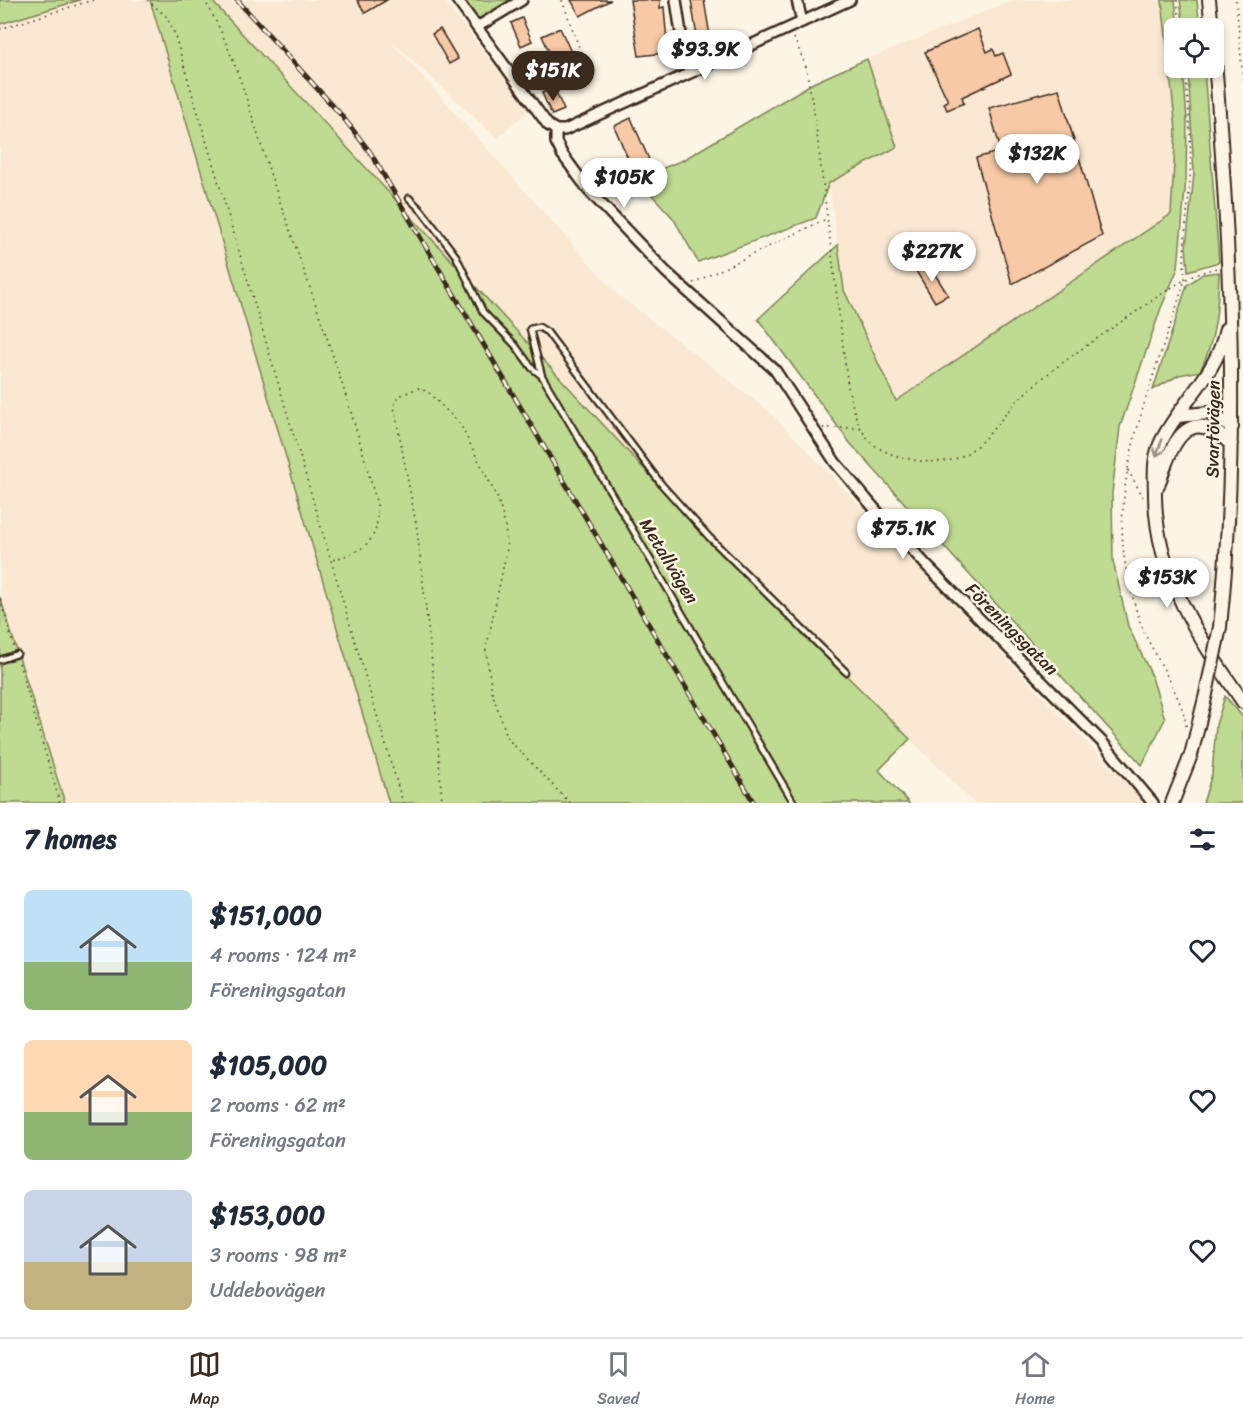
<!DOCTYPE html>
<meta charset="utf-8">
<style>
body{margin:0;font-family:Sriracha,sans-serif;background:#f2f2f3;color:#1f2937;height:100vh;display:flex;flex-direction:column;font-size:22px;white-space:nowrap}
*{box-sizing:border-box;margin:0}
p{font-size:20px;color:#747a83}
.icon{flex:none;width:33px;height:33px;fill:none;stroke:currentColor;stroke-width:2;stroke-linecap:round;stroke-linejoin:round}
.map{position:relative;height:803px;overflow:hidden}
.details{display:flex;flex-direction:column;background:#fff;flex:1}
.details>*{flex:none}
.fabs{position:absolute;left:1164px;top:18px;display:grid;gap:12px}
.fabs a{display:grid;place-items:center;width:60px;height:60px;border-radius:9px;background:#fff;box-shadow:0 3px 9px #0003;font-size:30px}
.price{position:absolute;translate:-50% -51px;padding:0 14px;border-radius:21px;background:#fff;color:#222;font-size:20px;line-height:39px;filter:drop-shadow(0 2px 3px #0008)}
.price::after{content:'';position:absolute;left:50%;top:36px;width:18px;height:14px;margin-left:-9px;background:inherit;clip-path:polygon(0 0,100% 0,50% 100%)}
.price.selected{background:#3b2a1e;color:#fff}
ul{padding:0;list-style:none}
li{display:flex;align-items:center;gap:18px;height:150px;padding:0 24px}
li span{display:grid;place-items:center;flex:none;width:168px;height:120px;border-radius:9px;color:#555}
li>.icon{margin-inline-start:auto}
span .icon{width:72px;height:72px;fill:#fffc;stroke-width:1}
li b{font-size:26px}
h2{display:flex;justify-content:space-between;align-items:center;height:72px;padding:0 24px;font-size:26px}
.tabs{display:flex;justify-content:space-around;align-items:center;height:84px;border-top:2px solid #e0e1e3;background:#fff;font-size:16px;color:#747a83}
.tabs a{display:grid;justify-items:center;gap:3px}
.tabs .selected{color:#3b2a1e}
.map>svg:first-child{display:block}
.built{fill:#fae8d2}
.green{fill:#bfda91;stroke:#7d8258;stroke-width:1.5}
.building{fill:#f7c9a6;stroke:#3b2a1e;stroke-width:1.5}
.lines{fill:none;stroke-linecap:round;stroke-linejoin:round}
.lane-casing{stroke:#3b2a1e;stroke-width:9}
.street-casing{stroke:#3b2a1e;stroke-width:14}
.secondary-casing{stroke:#3b2a1e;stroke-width:16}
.path{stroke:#3b2a1e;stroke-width:1.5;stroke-dasharray:1.5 4.5;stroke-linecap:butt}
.lane{stroke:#fcf5e5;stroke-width:4.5}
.street{stroke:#fcf5e5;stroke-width:9}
.secondary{stroke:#fcf5e5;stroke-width:12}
.rail-casing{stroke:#3b2a1e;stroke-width:5}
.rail{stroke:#fcf5e5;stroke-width:3;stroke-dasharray:9;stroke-linecap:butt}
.secondary-bridge-casing{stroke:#3b2a1e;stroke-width:16;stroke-linecap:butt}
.secondary-bridge{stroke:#fcf5e5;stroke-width:12}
.oneway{stroke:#9c9082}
.labels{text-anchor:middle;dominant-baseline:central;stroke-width:5;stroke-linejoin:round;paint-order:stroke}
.street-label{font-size:18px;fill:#3b2a1e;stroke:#fcf5e5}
</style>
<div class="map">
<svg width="1243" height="803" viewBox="0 0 1243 803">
<rect width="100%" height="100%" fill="#fcf5e5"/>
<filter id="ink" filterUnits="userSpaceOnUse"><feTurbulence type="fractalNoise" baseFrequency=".0167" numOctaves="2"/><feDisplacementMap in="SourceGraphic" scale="12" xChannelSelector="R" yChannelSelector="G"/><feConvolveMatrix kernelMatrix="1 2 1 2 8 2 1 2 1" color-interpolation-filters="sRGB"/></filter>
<g filter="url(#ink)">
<path class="built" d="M80,0h70l239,803h-324l-65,-206v-573z
M211,0h233l85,110 -32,28 -108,-99 227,254 154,119 375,391h-171l-280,-280z
M1013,0h149l14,130 -5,83 -276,188 -51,-111 -15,-107 68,-36 -30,-88z"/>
<path class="green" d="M0,0h80l-80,24z
M150,0h61l483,523 216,216 -31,31 30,33h-520z
M458,0h58l-38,26z
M1162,0h13l3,28h-4v40h9l4,52 -1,59 -8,89 -17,40 -41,119 -8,66 1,68 15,65 23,48 14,45 -23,46 -292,-322 -92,-124 80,-74 6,45 52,111 275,-187 5,-84z
M1180,0h17l3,28h-16z
M867,59l30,88 -68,36 -13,35 -118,44 -25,-44 -32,-35v-6l42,-17 130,-77z
M1188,68h16l15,194 -31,9 -2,-24 8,-73z
M1219,272c-1,36 -3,67 -19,99l-21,4 -26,15 34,-105 16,-11z
M0,597l65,206h-65z
M1225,696l18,21v86h-40l9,-29 4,-49z"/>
<path class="building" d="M357,0h30l-22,13z
M571,0h40l-31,16z
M630,0h30v8l4,-1 3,36 -3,1 1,9 -26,3z
M691,0h13l7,42 -13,1z
M522,18l10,23 -11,5 -10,-23z
M560,28l21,46 -18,8 -21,-46z
M440,29l18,30 -9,5 -17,-30z
M978,29l9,23 6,-3 3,7 7,-3 8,21 -49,23 2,6 -17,7 -3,-7 4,-2 -23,-49z
M554,88l10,22 -12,5 -10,-22z
M1059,89l43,147 -90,48 -36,-126 25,-7 -12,-43z
M631,118l19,44 -17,8 -19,-44z
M928,263l20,32 -13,7 -19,-31z"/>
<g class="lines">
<g class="lane-casing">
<path id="lane" d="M409,198l13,13 34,45 27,56 32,33 17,23 10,8
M0,660l17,-6
M794,803l-252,-427 -12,-47 9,-2 8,5 115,153 47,52 137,135"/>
</g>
<g class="street-casing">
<path id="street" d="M457,0l91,125 8,5
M676,0l9,60 5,13
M797,0l5,22
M477,27l45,-27
M556,130v12l6,12 28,38 76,80 109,98 60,92 39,46 53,58 175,176 51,61
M556,130h9l285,-130"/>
</g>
<g class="secondary-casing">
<path id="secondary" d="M1209,0l3,28
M1214,49c16,192 26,385 6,578
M1226,329c-9,45 -43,71 -63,109 -11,20 -8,37 -8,58 1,80 44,142 88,206
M1178,416l30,-3 24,14
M1158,486c13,-40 28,-85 73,-42
M1172,803l19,-48 15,-61"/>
</g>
<path class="path" d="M147,0l19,16 7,13 230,774
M204,0c30,47 50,125 68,179 37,107 77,215 105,326 3,37 -12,45 -45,55
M562,0l22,61
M1177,0l4,28
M1236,0l7,80
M0,29l93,-29
M794,38l12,29 9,51 33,269c10,43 16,63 62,72 12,3 28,4 41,1 31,-8 48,-42 70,-63 33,-31 71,-55 109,-81 28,-19 54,-41 87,-48
M1185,68c3,36 7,73 5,110 -2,34 -8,67 -5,101 -28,96 -83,207 -55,307 4,16 8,33 15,48 11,23 40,69 41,92
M693,283l133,-64
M823,428h37
M1128,470l15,27
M0,599l14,48
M19,663l41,140
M442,803l-9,-131 -16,-143 -23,-123 5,-10 19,-8 10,4 32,32 38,75 7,26 2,24 -21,101 6,42 16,47 62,64"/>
<use href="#lane" class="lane"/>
<use href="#street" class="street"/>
<use href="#secondary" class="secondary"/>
<g class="rail-casing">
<path id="rail" d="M237,0l105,116 28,36 384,651"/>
</g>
<use href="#rail" class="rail"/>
<g class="secondary-bridge-casing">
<path id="secondary-bridge" d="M1206,694l14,-67"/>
</g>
<use href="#secondary-bridge" class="secondary-bridge"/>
</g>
<defs><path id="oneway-shaft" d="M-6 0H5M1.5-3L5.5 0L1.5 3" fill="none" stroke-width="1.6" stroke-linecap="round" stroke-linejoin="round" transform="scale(1.5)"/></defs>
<use class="oneway" href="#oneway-shaft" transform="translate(1159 448) rotate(110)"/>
</g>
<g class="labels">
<g class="street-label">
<text transform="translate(1213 429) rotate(-89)">Svartövägen</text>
<text transform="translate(669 561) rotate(59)">Metallvägen</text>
<text transform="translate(1012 629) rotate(45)">Föreningsgatan</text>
</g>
</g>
</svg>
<div class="fabs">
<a><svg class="icon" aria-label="locate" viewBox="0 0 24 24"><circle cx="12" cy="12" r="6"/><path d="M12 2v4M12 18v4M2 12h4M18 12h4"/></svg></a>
</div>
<b class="price" style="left:705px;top:81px">$93.9K</b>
<b class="price selected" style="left:553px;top:102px">$151K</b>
<b class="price" style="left:1037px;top:185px">$132K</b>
<b class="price" style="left:624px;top:209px">$105K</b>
<b class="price" style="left:932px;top:283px">$227K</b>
<b class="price" style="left:903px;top:560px">$75.1K</b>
<b class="price" style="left:1167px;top:609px">$153K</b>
</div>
<section class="details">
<h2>7 homes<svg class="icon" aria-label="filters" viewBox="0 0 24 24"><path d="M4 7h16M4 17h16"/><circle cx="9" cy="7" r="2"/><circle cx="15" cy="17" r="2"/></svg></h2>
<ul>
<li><span style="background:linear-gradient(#bfe0f5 60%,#8fb573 0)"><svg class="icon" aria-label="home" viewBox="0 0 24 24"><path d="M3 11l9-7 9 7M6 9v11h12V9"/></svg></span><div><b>$151,000</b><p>4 rooms · 124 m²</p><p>Föreningsgatan</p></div><svg class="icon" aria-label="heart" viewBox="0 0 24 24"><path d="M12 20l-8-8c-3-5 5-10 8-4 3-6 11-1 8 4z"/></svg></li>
<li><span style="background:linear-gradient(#ffd9b3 60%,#8fb573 0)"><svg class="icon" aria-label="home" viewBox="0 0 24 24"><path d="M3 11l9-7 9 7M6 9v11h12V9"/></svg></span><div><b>$105,000</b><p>2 rooms · 62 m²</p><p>Föreningsgatan</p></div><svg class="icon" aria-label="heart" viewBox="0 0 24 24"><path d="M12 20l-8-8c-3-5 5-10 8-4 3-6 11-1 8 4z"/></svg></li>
<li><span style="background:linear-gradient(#c9d6e8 60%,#c2b280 0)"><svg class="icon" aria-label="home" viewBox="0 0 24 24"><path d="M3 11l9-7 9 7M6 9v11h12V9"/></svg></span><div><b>$153,000</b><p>3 rooms · 98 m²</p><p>Uddebovägen</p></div><svg class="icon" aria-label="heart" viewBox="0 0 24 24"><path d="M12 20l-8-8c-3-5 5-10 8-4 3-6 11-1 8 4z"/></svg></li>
</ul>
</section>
<nav class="tabs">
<a class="selected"><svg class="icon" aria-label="map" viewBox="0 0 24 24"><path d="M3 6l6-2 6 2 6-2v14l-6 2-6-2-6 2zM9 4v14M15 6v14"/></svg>Map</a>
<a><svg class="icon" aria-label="saved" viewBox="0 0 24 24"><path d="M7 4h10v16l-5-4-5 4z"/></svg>Saved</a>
<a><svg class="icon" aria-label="home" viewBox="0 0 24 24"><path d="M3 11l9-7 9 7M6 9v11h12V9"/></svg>Home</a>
</nav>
